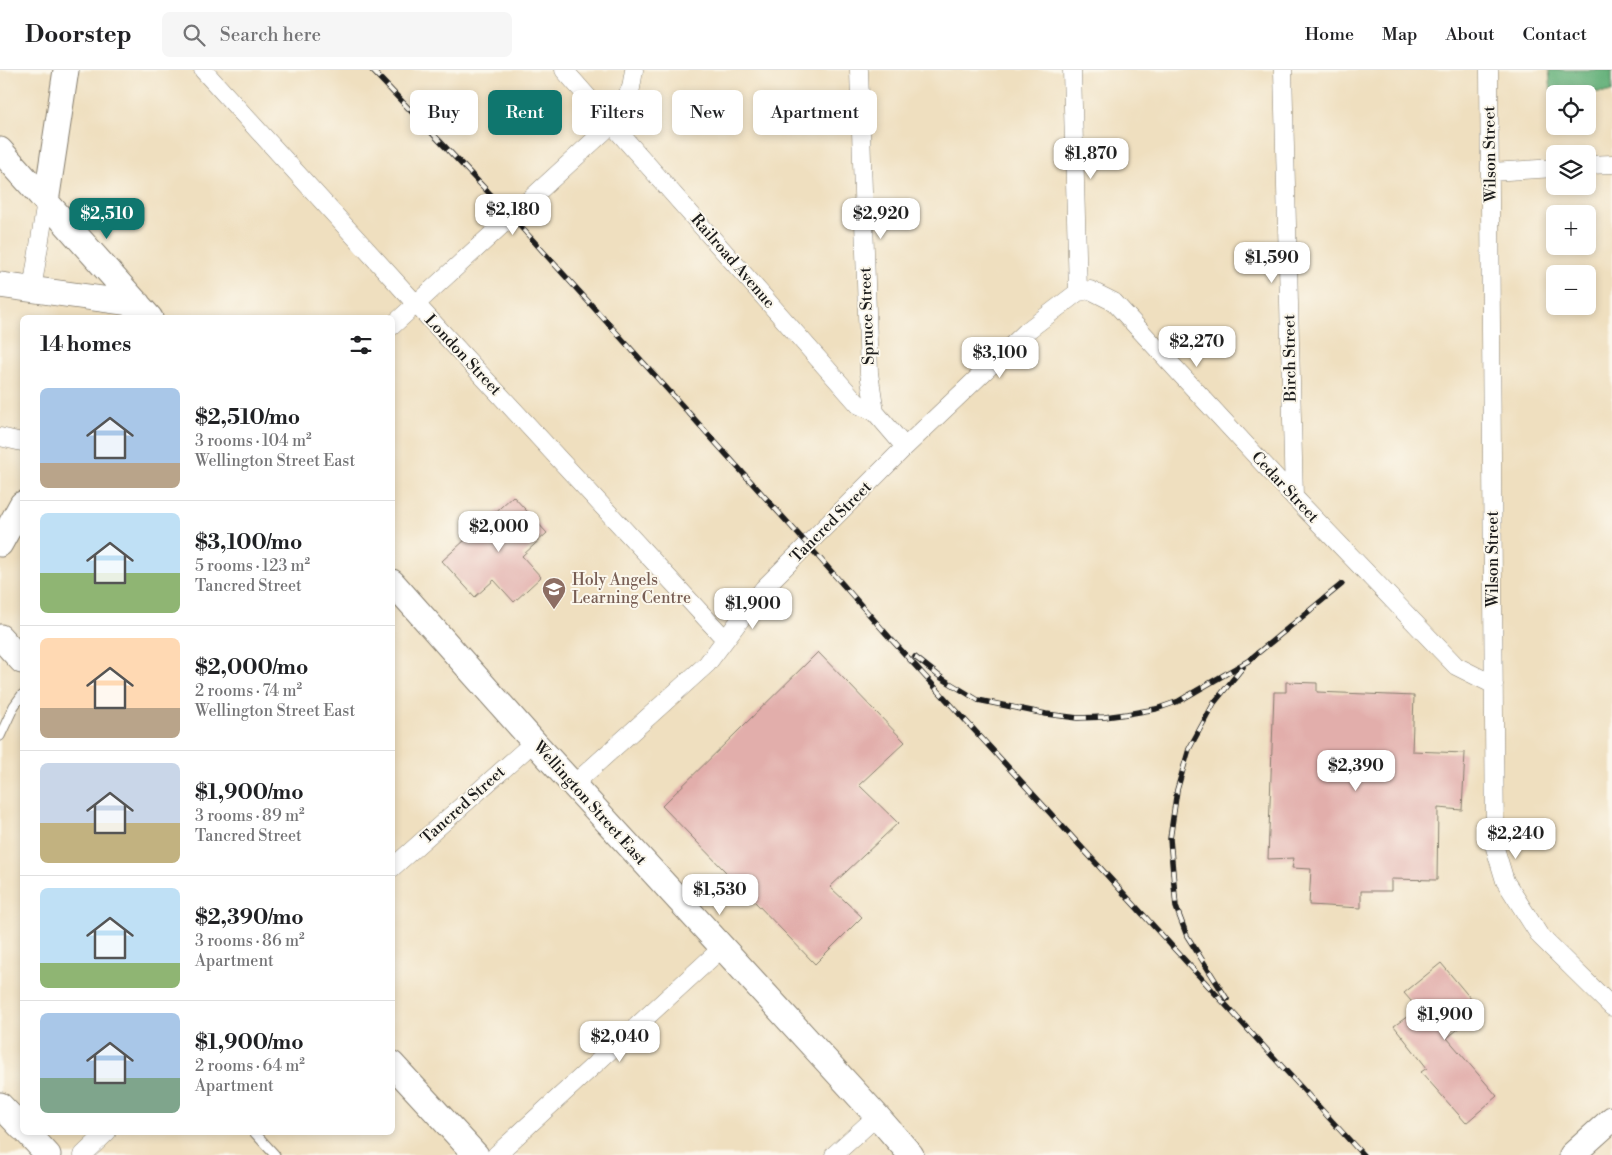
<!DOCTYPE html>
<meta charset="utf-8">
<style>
body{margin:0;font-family:"Libre Bodoni",serif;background:#f6f6f6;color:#202124;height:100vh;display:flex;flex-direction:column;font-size:19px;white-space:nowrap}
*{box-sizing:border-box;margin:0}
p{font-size:16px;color:#757577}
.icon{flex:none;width:28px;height:28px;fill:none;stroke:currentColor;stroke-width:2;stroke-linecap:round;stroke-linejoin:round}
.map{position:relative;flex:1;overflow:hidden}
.details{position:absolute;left:20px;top:245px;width:375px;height:820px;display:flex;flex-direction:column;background:#fff;border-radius:8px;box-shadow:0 2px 8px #0003}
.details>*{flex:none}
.top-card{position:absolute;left:410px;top:20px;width:475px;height:45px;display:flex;gap:10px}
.buttons{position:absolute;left:1546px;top:15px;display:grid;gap:10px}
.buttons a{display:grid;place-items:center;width:50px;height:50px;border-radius:8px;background:#fff;box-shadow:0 2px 8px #0003;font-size:25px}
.price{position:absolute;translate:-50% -42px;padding:0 11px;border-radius:10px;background:#fff;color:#222;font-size:16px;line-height:32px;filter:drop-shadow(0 1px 2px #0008)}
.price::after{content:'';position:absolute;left:50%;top:30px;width:15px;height:11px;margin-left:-8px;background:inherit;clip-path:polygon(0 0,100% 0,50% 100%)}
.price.active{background:#0f766e;color:#fff}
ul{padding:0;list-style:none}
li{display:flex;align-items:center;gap:15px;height:125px;padding:0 20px}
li+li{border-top:1px solid #e0e0e0}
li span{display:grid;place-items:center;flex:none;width:140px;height:100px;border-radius:8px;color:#555}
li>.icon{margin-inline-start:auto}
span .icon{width:60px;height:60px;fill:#fffc;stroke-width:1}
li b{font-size:21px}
h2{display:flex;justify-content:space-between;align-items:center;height:60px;padding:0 20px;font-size:21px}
.chip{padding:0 18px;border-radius:8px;background:#fff;box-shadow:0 2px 8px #0003;font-size:18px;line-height:45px}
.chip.active{background:#0f766e;color:#fff}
header{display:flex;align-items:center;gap:30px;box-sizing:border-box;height:70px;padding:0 25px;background:#fff;border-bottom:1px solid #e0e0e0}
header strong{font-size:24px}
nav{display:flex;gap:28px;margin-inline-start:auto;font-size:18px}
.search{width:350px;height:45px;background:#f6f6f6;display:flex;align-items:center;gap:12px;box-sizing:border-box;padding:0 18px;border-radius:8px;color:#757577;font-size:19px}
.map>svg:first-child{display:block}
.forest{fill:#65b17a;stroke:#40664b}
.building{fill:#e2aeab}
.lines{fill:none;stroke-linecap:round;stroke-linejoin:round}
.lane-casing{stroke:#867e6e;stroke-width:11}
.street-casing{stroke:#867e6e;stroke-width:19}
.secondary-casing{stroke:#867e6e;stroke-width:27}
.lane{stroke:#fff;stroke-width:9}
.street{stroke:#fff;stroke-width:18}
.secondary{stroke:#fff;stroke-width:25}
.rail-casing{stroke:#1c1c1c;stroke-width:5.5}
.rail{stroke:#fbf7ec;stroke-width:4;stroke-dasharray:11;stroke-linecap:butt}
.labels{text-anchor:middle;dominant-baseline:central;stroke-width:4;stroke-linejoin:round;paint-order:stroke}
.street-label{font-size:16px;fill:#1c1c1c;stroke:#fbf7ec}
.education-label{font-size:16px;fill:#785e54;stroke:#fbf7ec;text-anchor:start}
</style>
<header>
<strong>Doorstep</strong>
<div class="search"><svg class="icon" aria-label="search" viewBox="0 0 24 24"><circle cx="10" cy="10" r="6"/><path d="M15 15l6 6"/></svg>Search here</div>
<nav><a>Home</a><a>Map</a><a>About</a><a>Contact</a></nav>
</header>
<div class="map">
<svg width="1612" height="1085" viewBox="0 0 1612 1085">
<rect width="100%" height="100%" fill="#fbf7ec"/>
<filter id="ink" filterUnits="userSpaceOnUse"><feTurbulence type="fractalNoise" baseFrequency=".02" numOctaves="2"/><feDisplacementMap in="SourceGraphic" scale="10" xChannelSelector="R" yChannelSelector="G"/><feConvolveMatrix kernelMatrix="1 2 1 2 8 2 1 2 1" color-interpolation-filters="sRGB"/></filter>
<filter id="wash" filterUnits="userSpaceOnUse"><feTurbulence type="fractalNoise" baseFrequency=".0096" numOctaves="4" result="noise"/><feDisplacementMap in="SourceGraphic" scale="20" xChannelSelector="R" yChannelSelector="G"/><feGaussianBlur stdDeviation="1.12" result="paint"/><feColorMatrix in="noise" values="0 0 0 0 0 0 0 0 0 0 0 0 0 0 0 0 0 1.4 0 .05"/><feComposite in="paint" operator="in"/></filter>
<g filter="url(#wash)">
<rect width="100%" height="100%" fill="#efdfbf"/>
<path class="forest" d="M1549,0h63v22l-61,1z"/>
<g id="blocks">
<path class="building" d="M513,426l34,37 -25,23 19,21 -27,25 -20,-22 -19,17 -33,-36z
M818,582l87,90 -46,43 39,38 -68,64 32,30 -47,47 -153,-158z
M1286,612l31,1v9l97,4 -2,55 53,2 -3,57 -24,-2 -1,72 -46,-1v12h-30v17l-52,-3 2,-36 -19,-1 2,-10 -26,1 6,-167h12z
M1441,893l40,48 -34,27 50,58 -31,27 -45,-51 6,-4 -33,-42 24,-17 -14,-16z"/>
</g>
</g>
<g filter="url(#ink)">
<use href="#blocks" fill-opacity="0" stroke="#867e6e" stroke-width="1"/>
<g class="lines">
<g class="lane-casing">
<path id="lane" d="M0,666l14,-30 8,-11
M254,1062l21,23"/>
</g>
<g class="street-casing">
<path id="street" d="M203,0l212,233 310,336
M564,0l295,335 16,7 30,35
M859,0l10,303 6,39
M1072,0l6,222
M1283,0l11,427
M1489,0l6,778 10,33 35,55 72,71
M1588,95l24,-1
M1491,102l64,-4
M32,220l14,-88
M392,256l220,-202 19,-36 3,-18
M0,367l22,5
M574,714l133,-120 57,-76 141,-141 122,-116 51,-39 12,-2 24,12 180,195 162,169 38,19
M392,798l142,-126
M83,1085l24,-23
M496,1085l226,-207
M834,1085l43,-39"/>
</g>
<g class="secondary-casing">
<path id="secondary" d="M0,80l150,168
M46,132l20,-132
M0,215l138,19
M0,474l22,-40
M392,512l142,160 343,374 34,39
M0,567l22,24
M392,994l84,91
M0,1035l22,23
M27,1062l21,23
M1572,1085l40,-36"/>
</g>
<use href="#lane" class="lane"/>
<use href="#street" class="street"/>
<use href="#secondary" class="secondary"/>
<g class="rail-casing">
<path id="rail" d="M372,0l139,146 297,329 82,93 473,517
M915,587l28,22 35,21 68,14 32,4 27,-1 22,-3 29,-5 23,-8 69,-40 94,-77
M1227,929l-40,-63 -11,-29 -6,-68 7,-49 12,-41 25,-46 29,-36"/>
</g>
<use href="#rail" class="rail"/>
</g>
</g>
<defs>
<g id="school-pin" transform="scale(1.25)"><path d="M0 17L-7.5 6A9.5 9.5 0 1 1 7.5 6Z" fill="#8d6e63" stroke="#fbf7ec"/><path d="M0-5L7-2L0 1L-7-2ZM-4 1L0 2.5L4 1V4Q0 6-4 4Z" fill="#fff"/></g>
</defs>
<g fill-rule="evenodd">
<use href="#school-pin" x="554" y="519"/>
</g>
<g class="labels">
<g class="street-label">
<text transform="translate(1490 84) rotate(-91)">Wilson Street</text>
<text transform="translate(733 191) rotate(49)">Railroad Avenue</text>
<text transform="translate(867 246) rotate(-92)">Spruce Street</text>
<text transform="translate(463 285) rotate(47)">London Street</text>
<text transform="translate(1290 288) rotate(-91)">Birch Street</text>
<text transform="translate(1285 417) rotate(47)">Cedar Street</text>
<text transform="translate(831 452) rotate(-45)">Tancred Street</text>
<text transform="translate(1493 489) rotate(-90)">Wilson Street</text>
<text transform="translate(590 733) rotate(48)">Wellington Street East</text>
<text transform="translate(463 735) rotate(-42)">Tancred Street</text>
</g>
<g class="education-label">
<text x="572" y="510">Holy Angels<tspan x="572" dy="18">Learning Centre</tspan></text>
</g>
</g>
</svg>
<div class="buttons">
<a><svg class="icon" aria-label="locate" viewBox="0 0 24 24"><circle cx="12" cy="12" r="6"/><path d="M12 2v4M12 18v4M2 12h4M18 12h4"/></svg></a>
<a><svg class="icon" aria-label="layers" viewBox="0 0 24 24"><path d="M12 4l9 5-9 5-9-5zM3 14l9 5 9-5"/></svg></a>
<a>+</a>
<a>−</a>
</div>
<b class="price" style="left:1091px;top:110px">$1,870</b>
<b class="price" style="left:513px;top:166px">$2,180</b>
<b class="price active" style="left:107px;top:170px">$2,510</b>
<b class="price" style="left:881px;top:170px">$2,920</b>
<b class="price" style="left:1272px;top:214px">$1,590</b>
<b class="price" style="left:1197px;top:298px">$2,270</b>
<b class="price" style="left:1000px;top:309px">$3,100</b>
<b class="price" style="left:499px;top:483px">$2,000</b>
<b class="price" style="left:753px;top:560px">$1,900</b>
<b class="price" style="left:1356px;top:722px">$2,390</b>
<b class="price" style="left:1516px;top:790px">$2,240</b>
<b class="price" style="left:720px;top:846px">$1,530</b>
<b class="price" style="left:1445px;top:971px">$1,900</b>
<b class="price" style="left:620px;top:993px">$2,040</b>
<div class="top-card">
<a class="chip">Buy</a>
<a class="chip active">Rent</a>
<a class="chip">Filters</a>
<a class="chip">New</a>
<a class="chip">Apartment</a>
</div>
<section class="details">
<h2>14 homes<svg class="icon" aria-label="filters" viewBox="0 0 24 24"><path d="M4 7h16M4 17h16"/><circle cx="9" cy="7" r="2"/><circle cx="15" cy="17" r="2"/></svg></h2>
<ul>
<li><span style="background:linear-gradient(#a9c7e8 75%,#b9a48a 0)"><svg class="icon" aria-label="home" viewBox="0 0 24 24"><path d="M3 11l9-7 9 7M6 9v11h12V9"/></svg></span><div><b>$2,510/mo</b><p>3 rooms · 104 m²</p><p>Wellington Street East</p></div></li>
<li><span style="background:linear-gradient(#bfe0f5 60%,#8fb573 0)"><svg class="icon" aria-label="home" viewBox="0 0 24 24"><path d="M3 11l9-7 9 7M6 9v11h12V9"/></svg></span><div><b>$3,100/mo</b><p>5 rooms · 123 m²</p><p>Tancred Street</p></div></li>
<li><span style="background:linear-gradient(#ffd9b3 70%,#b9a48a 0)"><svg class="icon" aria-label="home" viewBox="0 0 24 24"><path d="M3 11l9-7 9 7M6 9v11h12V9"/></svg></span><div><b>$2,000/mo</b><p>2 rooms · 74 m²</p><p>Wellington Street East</p></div></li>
<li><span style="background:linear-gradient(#c9d6e8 60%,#c2b280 0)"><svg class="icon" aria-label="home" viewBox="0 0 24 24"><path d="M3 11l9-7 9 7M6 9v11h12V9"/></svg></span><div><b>$1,900/mo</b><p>3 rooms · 89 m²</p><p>Tancred Street</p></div></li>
<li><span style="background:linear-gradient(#bfe0f5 75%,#8fb573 0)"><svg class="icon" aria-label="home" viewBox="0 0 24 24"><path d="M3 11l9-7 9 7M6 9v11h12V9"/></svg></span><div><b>$2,390/mo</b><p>3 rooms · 86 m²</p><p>Apartment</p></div></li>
<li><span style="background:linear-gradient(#a9c7e8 65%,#7fa58c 0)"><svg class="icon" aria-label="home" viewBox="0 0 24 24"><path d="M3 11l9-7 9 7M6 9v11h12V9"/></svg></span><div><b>$1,900/mo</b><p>2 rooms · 64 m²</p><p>Apartment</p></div></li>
</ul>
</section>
</div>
